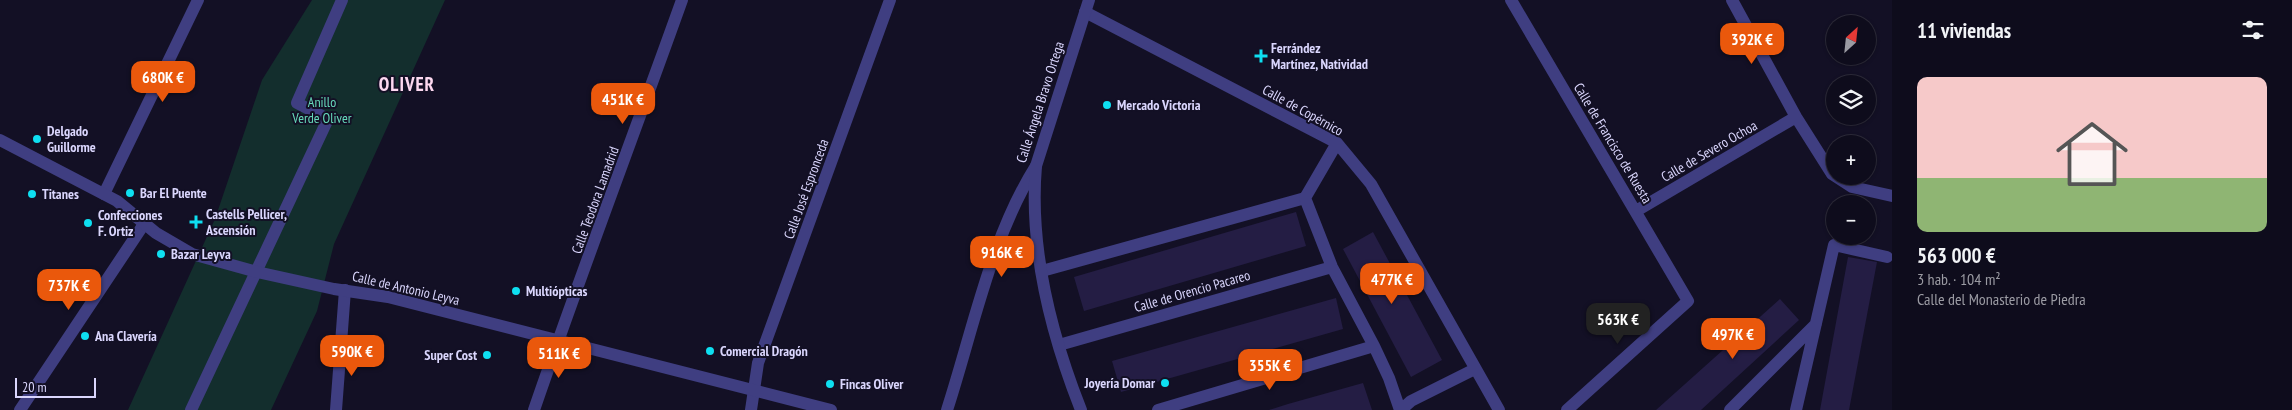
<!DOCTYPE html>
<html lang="es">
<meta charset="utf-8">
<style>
body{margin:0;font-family:"PT Sans Narrow",sans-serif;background:#171525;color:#f1f3f6;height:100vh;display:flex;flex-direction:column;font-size:19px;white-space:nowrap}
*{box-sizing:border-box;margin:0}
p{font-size:16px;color:#9b9ba3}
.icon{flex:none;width:28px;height:28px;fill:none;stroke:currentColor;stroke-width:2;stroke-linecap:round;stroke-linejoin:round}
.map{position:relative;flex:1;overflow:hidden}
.drawer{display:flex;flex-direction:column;background:#0e0c1c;width:400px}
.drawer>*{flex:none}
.needle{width:32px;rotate:27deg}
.controls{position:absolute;left:1826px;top:15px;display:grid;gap:10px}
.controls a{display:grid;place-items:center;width:50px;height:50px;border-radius:50%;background:#0e0c1c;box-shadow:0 1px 4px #0004,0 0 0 1px #2e2c3b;font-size:25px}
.scale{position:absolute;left:15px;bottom:12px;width:81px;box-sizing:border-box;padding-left:5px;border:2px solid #dad6fd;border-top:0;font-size:14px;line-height:18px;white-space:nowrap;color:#dad6fd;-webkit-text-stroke:4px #131025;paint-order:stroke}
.price{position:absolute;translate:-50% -42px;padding:0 11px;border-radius:10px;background:#ea580c;color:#fff;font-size:16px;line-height:32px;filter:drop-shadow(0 1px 2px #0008)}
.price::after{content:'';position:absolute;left:50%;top:30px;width:15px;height:11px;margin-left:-8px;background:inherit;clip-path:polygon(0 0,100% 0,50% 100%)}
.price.active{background:#222;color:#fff}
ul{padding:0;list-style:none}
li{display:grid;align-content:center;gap:10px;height:265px;padding:0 25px}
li+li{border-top:1px solid #2e2c3b}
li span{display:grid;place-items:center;height:155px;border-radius:10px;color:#555}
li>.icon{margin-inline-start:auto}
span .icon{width:90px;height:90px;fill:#fffc;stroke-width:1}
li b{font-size:21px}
h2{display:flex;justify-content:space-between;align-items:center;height:60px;padding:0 25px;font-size:21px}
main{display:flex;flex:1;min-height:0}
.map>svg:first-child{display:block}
.green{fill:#132e2d}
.building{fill:#241d44}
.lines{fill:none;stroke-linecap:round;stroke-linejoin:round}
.service{stroke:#3f3e81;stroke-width:12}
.pedestrian{stroke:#3f3e81;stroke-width:12}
.minor{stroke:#3f3e81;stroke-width:12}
.tertiary{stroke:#3f3e81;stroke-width:12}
.poi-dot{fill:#0edff1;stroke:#131025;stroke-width:2}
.labels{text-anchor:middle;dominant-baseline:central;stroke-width:4;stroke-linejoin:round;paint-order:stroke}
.poi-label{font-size:14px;font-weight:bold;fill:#dad6fd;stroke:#131025;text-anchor:start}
.park-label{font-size:14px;fill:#66d9ba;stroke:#131025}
.street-label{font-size:14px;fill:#dad6fd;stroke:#131025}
.district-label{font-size:19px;font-weight:bold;letter-spacing:1px;fill:#fdd8f0;stroke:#131025}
</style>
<main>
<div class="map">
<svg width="1892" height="410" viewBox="0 0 1892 410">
<rect width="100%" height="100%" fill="#131025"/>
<path class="green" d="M312,0h133l-111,244 -17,67 -46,99h-143l87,-191 47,-139z"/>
<path class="building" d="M1296,212l10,34 -222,65 -10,-34z
M1373,232l69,128 -31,17 -68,-128z
M1848,257l29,5 -28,148h-29z
M1336,298l7,31 -222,63 -9,-31z
M1780,299l19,21 -98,90h-45z
M1363,383l9,27h-103l19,-6z"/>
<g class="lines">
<path class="service" d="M1042,271l263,-73"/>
<path class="pedestrian" d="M191,410l137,-291 -31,-16 45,-103
M1730,410l86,-86
M1796,410l38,-165 53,12"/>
<path class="minor" d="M1511,0l177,301 -121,109
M1732,0l64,117 36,57 20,13 40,9
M1085,12l252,131 34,41 128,226
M1337,143l-32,55 27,69 42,79 15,32 11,32
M104,194l94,-194
M1636,211l160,-94
M1059,345l273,-78
M20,410l124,-186
M336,410l9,-120
M534,410c47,-137 99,-273 148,-410
M751,410l7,-47 132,-363
M947,410c26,-80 44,-173 89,-244
M1158,410l216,-64
M1401,410l10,-9 64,-32"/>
<path class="tertiary" d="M0,140l117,61 39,32 36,21 65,18 77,17 54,8 443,113
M1081,410c-30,-76 -52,-162 -45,-244l53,-166"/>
</g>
<g class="poi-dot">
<path d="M1258.5 48.5h5v5h5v5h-5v5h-5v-5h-5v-5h5z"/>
<circle cx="1107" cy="105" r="5"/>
<circle cx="37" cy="139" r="5"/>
<circle cx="130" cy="193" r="5"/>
<circle cx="32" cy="194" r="5"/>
<path d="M193.5 214.5h5v5h5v5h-5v5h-5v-5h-5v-5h5z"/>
<circle cx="88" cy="223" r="5"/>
<circle cx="161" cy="254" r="5"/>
<circle cx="516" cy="291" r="5"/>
<circle cx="85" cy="336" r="5"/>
<circle cx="710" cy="351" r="5"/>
<circle cx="487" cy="355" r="5"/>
<circle cx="1165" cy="383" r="5"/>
<circle cx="830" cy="384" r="5"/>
</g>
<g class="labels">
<g class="poi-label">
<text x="1271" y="48">Ferrández<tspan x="1271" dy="16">Martínez, Natividad</tspan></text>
<text x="1117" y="105">Mercado Victoria</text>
<text x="47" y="131">Delgado<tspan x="47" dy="16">Guillorme</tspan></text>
<text x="140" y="193">Bar El Puente</text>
<text x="42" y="194">Titanes</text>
<text x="206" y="214">Castells Pellicer,<tspan x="206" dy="16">Ascensión</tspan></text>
<text x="98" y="215">Confecciones<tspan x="98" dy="16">F. Ortiz</tspan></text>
<text x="171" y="254">Bazar Leyva</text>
<text x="526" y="291">Multiópticas</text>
<text x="95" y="336">Ana Clavería</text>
<text x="720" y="351">Comercial Dragón</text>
<text x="477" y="355" text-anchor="end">Super Cost</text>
<text x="1155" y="383" text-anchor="end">Joyería Domar</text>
<text x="840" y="384">Fincas Oliver</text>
</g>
<g class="park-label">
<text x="322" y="102">Anillo<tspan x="322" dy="16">Verde Oliver</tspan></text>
</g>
<g class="street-label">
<text transform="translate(1040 102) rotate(-72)">Calle Ángela Bravo Ortega</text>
<text transform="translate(1303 110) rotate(29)">Calle de Copérnico</text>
<text transform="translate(1613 143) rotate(59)">Calle de Francisco de Ruesta</text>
<text transform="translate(1709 151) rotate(-30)">Calle de Severo Ochoa</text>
<text transform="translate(806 189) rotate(-70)">Calle José Espronceda</text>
<text transform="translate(595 200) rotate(-70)">Calle Teodora Lamadrid</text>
<text transform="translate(406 288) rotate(13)">Calle de Antonio Leyva</text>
<text transform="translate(1192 291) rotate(-16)">Calle de Orencio Pacareo</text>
</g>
<g class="district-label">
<text x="407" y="84">OLIVER</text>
</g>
</g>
</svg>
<div class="controls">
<a><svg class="needle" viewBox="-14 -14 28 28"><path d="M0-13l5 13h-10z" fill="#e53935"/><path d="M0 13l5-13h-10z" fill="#9b9ba3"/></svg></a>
<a><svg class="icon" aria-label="layers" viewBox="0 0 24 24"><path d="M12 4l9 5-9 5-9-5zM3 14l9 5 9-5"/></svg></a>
<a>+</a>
<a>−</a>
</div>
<div class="scale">20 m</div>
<b class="price" style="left:1752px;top:65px">392K €</b>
<b class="price" style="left:163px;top:103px">680K €</b>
<b class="price" style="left:623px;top:125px">451K €</b>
<b class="price" style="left:1002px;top:278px">916K €</b>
<b class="price" style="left:1392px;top:305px">477K €</b>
<b class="price" style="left:69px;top:311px">737K €</b>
<b class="price active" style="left:1618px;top:345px">563K €</b>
<b class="price" style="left:1733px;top:360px">497K €</b>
<b class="price" style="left:352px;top:377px">590K €</b>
<b class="price" style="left:559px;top:379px">511K €</b>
<b class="price" style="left:1270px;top:391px">355K €</b>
</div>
<section class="drawer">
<h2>11 viviendas<svg class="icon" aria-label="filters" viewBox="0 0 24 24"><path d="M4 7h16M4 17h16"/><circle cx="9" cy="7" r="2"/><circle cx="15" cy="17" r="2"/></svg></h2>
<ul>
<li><span style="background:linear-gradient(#f6c9c9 65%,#8fb573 0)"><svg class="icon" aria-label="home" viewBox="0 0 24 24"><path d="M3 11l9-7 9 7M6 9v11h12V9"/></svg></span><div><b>563 000 €</b><p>3 hab. · 104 m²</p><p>Calle del Monasterio de Piedra</p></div></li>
</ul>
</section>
</main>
